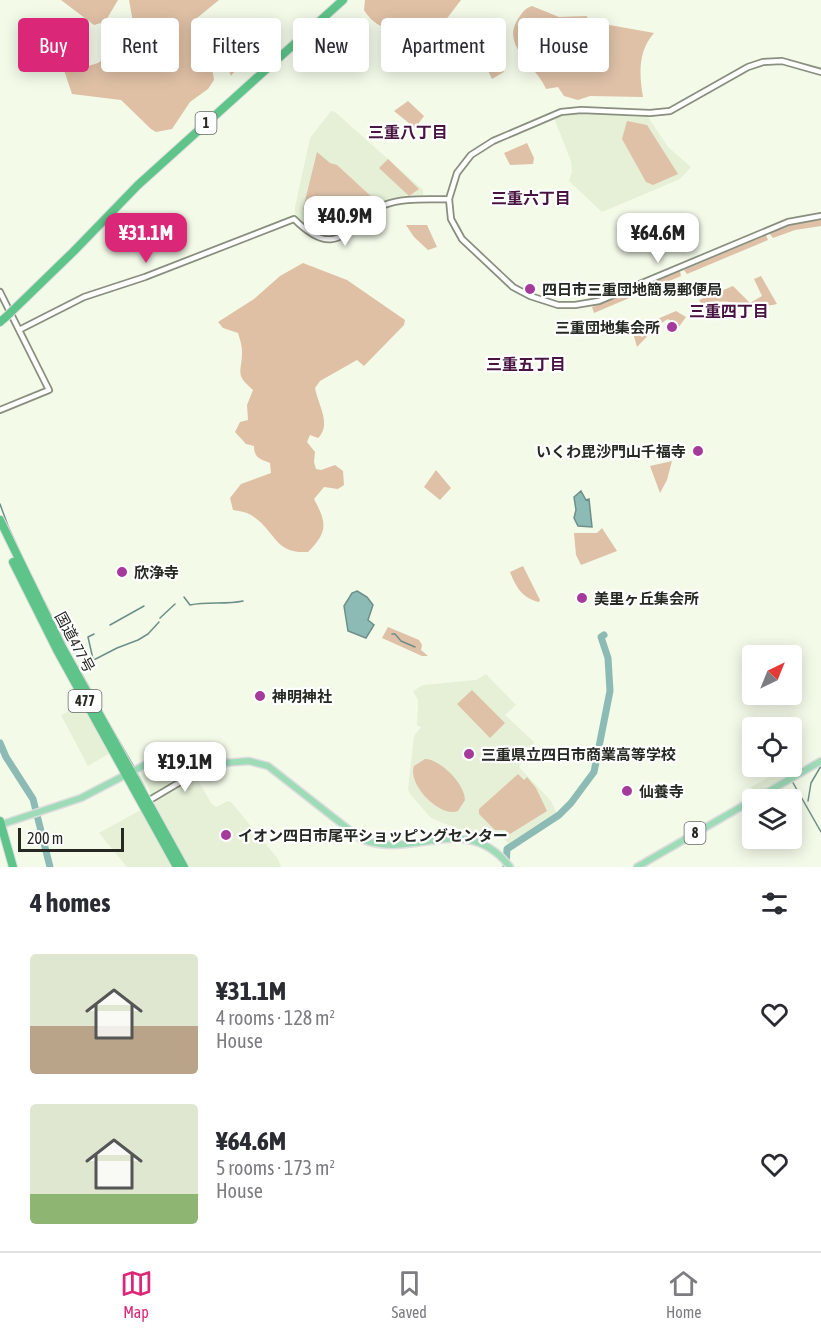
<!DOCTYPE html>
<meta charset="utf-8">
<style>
body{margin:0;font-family:"Asap Condensed","Noto Sans JP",sans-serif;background:#f7f7f7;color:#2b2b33;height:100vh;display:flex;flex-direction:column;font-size:22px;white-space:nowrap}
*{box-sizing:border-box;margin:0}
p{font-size:20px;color:#7c7c81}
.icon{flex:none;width:33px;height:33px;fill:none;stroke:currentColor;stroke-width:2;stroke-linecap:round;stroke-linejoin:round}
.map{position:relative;height:867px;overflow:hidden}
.drawer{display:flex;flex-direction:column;background:#fff;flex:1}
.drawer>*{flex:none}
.banner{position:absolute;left:18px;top:18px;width:786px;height:54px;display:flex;gap:12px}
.needle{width:39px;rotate:43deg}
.controls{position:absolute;left:742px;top:645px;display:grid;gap:12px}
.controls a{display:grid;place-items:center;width:60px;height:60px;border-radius:6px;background:#fff;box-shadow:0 3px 15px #0003;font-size:30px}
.scale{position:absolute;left:18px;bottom:15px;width:106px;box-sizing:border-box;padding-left:6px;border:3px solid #262822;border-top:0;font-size:16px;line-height:21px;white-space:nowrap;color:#262822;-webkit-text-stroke:4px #fff;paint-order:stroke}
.price{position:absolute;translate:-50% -51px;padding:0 14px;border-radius:12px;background:#fff;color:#222;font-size:20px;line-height:39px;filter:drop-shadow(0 2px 3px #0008)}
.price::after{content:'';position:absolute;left:50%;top:36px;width:18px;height:14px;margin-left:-9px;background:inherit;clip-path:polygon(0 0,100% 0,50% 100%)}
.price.selected{background:#db2777;color:#fff}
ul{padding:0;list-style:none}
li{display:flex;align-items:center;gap:18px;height:150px;padding:0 30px}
li span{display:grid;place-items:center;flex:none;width:168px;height:120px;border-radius:6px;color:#555}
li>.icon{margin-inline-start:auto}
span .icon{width:72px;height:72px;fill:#fffc;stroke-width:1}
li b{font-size:26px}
h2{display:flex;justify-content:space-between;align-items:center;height:72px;padding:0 30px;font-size:26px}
.tag{padding:0 21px;border-radius:6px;background:#fff;box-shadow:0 3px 15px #0003;font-size:21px;line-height:54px}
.tag.selected{background:#db2777;color:#fff}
.tabs{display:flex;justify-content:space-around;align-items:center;height:84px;border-top:2px solid #e1e1e2;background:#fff;font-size:16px;color:#7c7c81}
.tabs a{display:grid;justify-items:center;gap:3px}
.tabs .selected{color:#db2777}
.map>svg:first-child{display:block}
.built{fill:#e5f0d7}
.green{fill:#dec1a7}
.forest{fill:#dfc0a5}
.water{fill:#8cbbb5;stroke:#6d8f89;stroke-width:1.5}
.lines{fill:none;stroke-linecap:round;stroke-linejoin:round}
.stream{stroke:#6d8f89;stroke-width:1.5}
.river{stroke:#8cbbb5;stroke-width:7}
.minor-casing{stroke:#888f7e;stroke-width:8}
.major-casing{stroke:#dcdddc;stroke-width:9}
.highway-casing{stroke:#dcdddc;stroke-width:10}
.minor{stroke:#fff;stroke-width:4.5}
.major{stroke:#9edcb8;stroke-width:6}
.highway{stroke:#5ec489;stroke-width:8}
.highway-bridge-casing{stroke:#dcdddc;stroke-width:10;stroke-linecap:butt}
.highway-bridge{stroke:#5ec489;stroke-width:8}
.poi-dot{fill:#a53a9b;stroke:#fff;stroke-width:2}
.labels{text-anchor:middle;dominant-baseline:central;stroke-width:4.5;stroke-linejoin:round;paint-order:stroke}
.shield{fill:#fff;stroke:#676864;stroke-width:1.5}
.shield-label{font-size:14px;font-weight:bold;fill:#262822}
.poi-label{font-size:15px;font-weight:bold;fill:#262822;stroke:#fff;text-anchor:start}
.street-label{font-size:15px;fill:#262822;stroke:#fff}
.neighbourhood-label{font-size:16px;font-weight:bold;fill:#481543;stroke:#fff}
</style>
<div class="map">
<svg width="821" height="867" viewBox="0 0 821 867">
<rect width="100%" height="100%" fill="#f3fae8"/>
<path class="built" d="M331,111l4,1 88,78v7l-33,3 -19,11 -31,23 -8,2 -17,-4 -16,-13 -4,-5v-7l15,-69z
M576,113l72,4 20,30 23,20 -11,12 -78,33 -33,-31 3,-9 -1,-11 -17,-43z
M486,674l30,31 -11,10 29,27 -15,25 32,34 6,13 -47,31 -9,-9 -15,4 -55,-22 -21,-24 -2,-5 6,-53 7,-9 -4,-2 1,-25 -5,-9 10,-6 53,-5z
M82,704l28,49 -22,13 -27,-51z
M168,760l9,1 14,7 20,35 5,4 12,-6 4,2 37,45 9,11 3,8h-154l-28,-34 56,-31 -14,-30 18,-10z
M783,769l5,8 -32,19 -5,-9z"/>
<path class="green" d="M532,6l27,11 28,-1 1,10 16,-2 50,9c-16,18 -15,41 -11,64l-53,-1 -12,4 -14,-4 -6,-9 -12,2c-9,-23 -46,-43 -28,-70 4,-6 7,-11 14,-13z
M447,22l14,30 -16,8 -10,9 -8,-5 6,-9 -8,-12 4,-6 -1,-8 12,-1z
M489,35l15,37 -12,7 -15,-31z
M408,101l16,15 -9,12 -21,-17z
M627,121l20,4 31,49 -25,11 -7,-3 -24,-43z
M527,143l7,15 -1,6 -23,1 -6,-12z
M317,152l13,11 7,2 38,35 -27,24 -14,6 -13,-5 -18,-16z
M388,159l31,30 -10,7 -30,-28z
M821,220v6l-26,4 -22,8 -4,-5 31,-11z
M406,225h21l10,22 -9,3 -14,-13z
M766,235l2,5 -81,34 -3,-4z
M680,271l1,5 -87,37 -2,-6z
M761,276l16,28c-24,7 -52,-10 -74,2l-4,-6 34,-14 17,17 12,-7 -8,-17z
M676,311l10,6 -8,11 -10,-9 -10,6 -21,22 -4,-14 1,-4z
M672,461l-5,19 -7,13 -10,-27z
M436,470l15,18 -11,12 -16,-13z
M602,528l15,23 -36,14 -5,-10 -2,-22h23z
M523,566l17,34 -1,2c-17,-4 -23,-15 -29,-30z
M388,627l31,13 3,5 -1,5 7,6h-6l-40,-18z
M472,690l33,33 -15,15 -33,-34z
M425,759c15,0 40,25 40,41l-7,11c-18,7 -51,-27 -44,-45z
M518,774l6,6 3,-3 9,11 11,23 -37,23 -5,-4h-10l-16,-16v-5z"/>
<path class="forest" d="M61,0h57l-13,22 -11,3z
M129,0h90l-22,18 2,5 9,6 27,-7 10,2 5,15 -12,18 -4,15 -3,4 -12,-33 -10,-4 -9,6c0,12 13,17 14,35l-6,9 -18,13 -18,27 -16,3 -5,-3 -30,-29 -49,-6 -7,-21 -25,-39 3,-10 16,-4c3,8 1,15 4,23 3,11 15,18 25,23l10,-3 41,-30 -6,-11z
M365,0h96l-16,21 -22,7v3c-24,0 -45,2 -59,-21z
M303,263l44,17 58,40 -1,5 -40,41 -7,-6 -37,21 -5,7c3,17 17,36 3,50l-8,-3 -3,7 8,10 -1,10 2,7 5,1 14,-5 8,6 1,14 -6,4 -14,-2 -10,12c13,24 14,33 -6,53 -35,2 -31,-21 -57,-37 -5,-3 -12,-4 -18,-5l-3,-12 11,-14 30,-11 -1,-10c-11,-4 -16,-6 -16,-17l-8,-2 -11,-12 5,-10 8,-2 -1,-15 6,-15c-19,-16 -11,-17 -11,-38 0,-6 -2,-13 -4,-19l-15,-5 -5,-6 36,-23 26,-23z"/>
<path class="water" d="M581,491l5,9 3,-1 3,28 -14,-1 -4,-8 2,-8 -2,-13z
M357,591l10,6 6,8 -5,15 6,5 -8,13 -18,-7 -4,-25 8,-13z"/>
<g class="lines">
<path class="stream" d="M0,504l8,22 21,46
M184,597l6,8c18,-4 35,0 53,-4
M44,601l21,42
M160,618l15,-14
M110,625l34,-19
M392,634h3l6,7 14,6
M93,659l-5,-22 6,-3
M75,662l18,32
M78,668l39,-20 21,-8 10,-6 11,-12
M96,701l38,66
M786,768l4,7
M137,773l8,15
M792,781l29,51
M808,801l3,-18 10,-17"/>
<path class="river" d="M0,743l6,14 27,42 17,68
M506,866l1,-17 52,-34 12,-12 23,-31 16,-81 -2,-33 -7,-21 3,-2"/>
<g class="minor-casing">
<path id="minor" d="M821,72l-39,-11 -19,1 -15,5 -78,44 -20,2 -69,-3 -20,2 -68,29 -22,14 -14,18 -8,26 2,20 11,20 51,48 17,9 28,9h17l24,-4 189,-79 33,-6
M0,292l49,98 -49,20
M19,330l65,-33 61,-20 149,-58c46,46 53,2 90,-14 20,-8 45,-5 65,-6
M148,801l49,-29 3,-7"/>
</g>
<g class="major-casing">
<path id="major" d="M754,800l67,-39
M0,825l81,-27 83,-43 6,-1 30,11 49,-4 19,5 93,73c52,22 105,-29 149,28
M637,867l116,-67"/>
</g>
<g class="highway-casing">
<path id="highway" d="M74,251l64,-66 205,-185
M0,322l7,-6
M0,520l62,127 122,220
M13,562l44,88 120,217
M0,821l13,46"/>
</g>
<use href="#minor" class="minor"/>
<use href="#major" class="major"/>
<use href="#highway" class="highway"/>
<g class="highway-bridge-casing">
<path id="highway-bridge" d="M7,316l67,-65"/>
</g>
<use href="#highway-bridge" class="highway-bridge"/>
</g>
<g class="poi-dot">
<circle cx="530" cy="289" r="6"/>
<circle cx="672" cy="327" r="6"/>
<circle cx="698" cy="451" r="6"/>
<circle cx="122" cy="572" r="6"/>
<circle cx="582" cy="598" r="6"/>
<circle cx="260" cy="696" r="6"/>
<circle cx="469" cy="754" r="6"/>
<circle cx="627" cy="791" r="6"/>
<circle cx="226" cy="835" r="6"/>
</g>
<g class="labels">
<g class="shield">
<rect x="195.5" y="112" width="21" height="22" rx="4.5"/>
<rect x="68.5" y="690" width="33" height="22" rx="4.5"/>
<rect x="684.5" y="822" width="21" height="22" rx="4.5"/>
</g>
<g class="shield-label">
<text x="206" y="123">1</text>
<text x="85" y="701">477</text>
<text x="695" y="833">8</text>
</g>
<g class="poi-label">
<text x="542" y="289">四日市三重団地簡易郵便局</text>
<text x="660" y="327" text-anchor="end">三重団地集会所</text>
<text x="686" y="451" text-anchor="end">いくわ毘沙門山千福寺</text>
<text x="134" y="572">欣浄寺</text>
<text x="594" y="598">美里ヶ丘集会所</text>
<text x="272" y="696">神明神社</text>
<text x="481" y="754">三重県立四日市商業高等学校</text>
<text x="639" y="791">仙養寺</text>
<text x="238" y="835">イオン四日市尾平ショッピングセンター</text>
</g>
<g class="street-label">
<text transform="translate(75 642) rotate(62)">国道477号</text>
</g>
<g class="neighbourhood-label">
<text x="408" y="132">三重八丁目</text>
<text x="531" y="198">三重六丁目</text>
<text x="729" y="311">三重四丁目</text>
<text x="526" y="364">三重五丁目</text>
</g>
</g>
</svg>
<div class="controls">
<a><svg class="needle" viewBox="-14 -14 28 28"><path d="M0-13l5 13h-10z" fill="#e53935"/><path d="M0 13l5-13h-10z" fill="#7c7c81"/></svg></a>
<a><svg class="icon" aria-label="locate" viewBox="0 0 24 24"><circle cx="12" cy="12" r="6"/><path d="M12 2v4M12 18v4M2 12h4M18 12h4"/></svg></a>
<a><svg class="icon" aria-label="layers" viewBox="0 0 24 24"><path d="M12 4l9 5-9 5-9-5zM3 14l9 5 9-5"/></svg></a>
</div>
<div class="scale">200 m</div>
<b class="price" style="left:345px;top:247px">¥40.9M</b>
<b class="price selected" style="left:146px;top:264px">¥31.1M</b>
<b class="price" style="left:658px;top:264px">¥64.6M</b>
<b class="price" style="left:185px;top:793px">¥19.1M</b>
<div class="banner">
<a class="tag selected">Buy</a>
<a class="tag">Rent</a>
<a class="tag">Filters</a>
<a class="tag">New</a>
<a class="tag">Apartment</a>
<a class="tag">House</a>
</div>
</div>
<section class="drawer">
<h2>4 homes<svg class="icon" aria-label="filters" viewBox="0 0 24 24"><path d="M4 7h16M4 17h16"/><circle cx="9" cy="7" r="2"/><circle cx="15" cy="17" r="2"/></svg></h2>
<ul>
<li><span style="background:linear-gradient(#dfe7d0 60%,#b9a48a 0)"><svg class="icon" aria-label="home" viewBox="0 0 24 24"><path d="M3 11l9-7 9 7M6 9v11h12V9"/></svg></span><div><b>¥31.1M</b><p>4 rooms · 128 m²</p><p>House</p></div><svg class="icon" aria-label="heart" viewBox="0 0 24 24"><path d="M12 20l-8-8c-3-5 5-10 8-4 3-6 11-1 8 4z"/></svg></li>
<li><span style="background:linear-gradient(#dfe7d0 75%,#8fb573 0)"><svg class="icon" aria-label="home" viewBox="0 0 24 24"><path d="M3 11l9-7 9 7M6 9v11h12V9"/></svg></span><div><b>¥64.6M</b><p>5 rooms · 173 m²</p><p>House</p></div><svg class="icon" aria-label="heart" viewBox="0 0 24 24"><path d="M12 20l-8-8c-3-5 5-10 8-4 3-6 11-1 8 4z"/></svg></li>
</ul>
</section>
<nav class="tabs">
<a class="selected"><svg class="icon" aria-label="map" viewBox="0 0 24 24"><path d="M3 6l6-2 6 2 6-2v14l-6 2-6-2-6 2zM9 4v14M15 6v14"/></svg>Map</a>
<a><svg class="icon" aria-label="saved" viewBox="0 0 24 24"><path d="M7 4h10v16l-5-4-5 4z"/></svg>Saved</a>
<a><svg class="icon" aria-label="home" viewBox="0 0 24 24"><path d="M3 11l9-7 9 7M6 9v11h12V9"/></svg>Home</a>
</nav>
